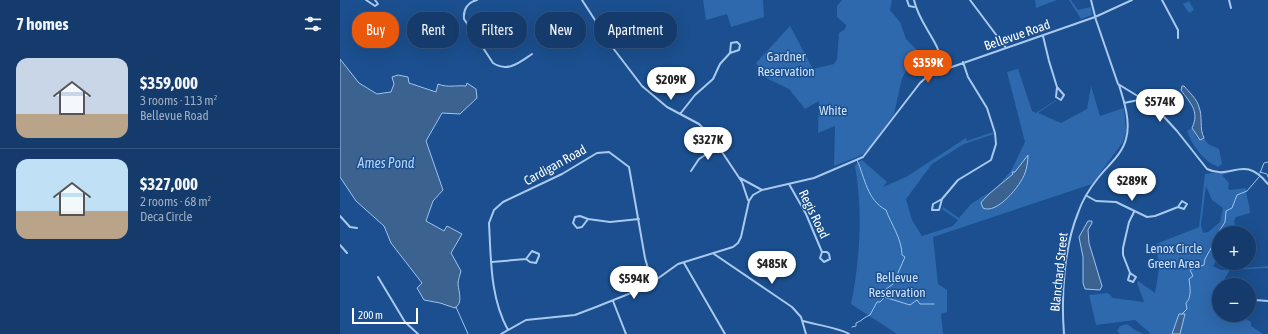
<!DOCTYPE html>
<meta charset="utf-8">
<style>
body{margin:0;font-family:"Asap Condensed",sans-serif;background:#214673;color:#f1f3f6;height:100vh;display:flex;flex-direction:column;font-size:15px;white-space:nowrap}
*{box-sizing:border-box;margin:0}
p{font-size:13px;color:#9dadc1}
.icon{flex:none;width:22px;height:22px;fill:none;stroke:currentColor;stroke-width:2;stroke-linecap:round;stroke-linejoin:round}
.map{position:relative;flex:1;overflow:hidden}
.details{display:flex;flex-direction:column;background:#143b6b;width:340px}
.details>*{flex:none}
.banner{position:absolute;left:12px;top:12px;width:380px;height:36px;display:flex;gap:8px}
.tools{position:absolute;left:872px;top:226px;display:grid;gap:8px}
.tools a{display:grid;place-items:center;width:44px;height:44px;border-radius:50%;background:#143b6b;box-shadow:0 4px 16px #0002,0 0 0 1px #33557e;font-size:20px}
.scale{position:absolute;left:12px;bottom:10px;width:66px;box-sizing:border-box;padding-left:4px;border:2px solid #fff;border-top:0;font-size:11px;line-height:14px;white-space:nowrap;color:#fff;-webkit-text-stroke:3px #1b4f8f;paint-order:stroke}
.price{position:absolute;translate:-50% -34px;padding:0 9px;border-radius:14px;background:#fff;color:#222;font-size:13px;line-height:26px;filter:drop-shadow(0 1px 2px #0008)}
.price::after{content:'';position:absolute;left:50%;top:24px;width:12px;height:9px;margin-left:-6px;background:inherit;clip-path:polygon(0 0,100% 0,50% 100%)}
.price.current{background:#ea580c;color:#fff}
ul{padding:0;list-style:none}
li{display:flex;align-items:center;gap:12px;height:100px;padding:0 16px}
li+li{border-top:1px solid #33557e}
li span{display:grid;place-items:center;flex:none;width:112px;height:80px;border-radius:12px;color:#555}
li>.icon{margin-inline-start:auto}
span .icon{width:48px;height:48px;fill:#fffc;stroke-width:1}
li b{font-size:17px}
h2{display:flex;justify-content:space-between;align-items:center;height:48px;padding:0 16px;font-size:17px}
.tag{padding:0 14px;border-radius:16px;background:#143b6b;box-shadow:0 4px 16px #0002,0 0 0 1px #33557e;font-size:14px;line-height:36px}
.tag.current{background:#ea580c;color:#fff}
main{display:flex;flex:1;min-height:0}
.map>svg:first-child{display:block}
.green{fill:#2e69ad;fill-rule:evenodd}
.water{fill:#3c6290;stroke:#9cc4f0}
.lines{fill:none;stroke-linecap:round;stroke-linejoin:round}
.stream{stroke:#9cc4f0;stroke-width:1}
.minor{stroke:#a9c9ee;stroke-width:2}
.labels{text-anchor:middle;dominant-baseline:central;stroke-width:3;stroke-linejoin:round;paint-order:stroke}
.street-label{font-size:13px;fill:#fff;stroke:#1b4f8f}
.park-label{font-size:13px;fill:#cfe3fa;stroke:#1b4f8f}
.water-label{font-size:14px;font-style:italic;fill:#b5d3f5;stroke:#1b4f8f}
</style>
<main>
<section class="details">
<h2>7 homes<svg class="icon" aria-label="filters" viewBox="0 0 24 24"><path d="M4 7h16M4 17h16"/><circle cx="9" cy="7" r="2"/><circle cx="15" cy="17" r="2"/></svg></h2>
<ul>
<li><span style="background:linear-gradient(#c9d6e8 70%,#b9a48a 0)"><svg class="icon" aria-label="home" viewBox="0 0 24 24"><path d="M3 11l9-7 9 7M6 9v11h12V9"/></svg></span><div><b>$359,000</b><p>3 rooms · 113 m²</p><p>Bellevue Road</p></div></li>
<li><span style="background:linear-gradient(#bfe0f5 65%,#b9a48a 0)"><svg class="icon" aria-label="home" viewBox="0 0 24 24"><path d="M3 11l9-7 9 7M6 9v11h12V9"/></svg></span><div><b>$327,000</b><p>2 rooms · 68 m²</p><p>Deca Circle</p></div></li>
</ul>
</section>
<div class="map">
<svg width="928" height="334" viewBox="0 0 928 334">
<rect width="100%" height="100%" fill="#1b4f8f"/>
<path class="green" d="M363,0h60l1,17 -33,10 -4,-13 -21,6z
M502,0h50l-2,10 10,12 6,17 12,12 -16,27 -8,36 -22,31 -10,10 -28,11 1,-40 -17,7 1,-32 -14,8 -16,-20 -23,-11 -10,-15 34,-37 23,43 21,-5 3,-5 2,-26 6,-4 1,-4 -9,-8v-11z
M695,0h22l-21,8z
M729,0h2l7,10 13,-3 1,8 -11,4z
M849,1l5,9 -5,3 -6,-9z
M678,69l14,42 4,2 20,-13v1l-18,12 23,10 26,-14 4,-23 9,30 24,-8 2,24 -3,10 -31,42 -159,53 5,47 9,6v22l-6,2 2,20h-46l-46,-30c9,-43 12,-94 4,-138l2,-3 5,-3 25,22 -4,5 23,-10 60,-39 1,3 26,-9 1,2 -30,10 -32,20 -26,35 6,21 10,16 31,-10 5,-6 -16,-11 1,-2 16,11 12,-14 25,-16 15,-17 14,-29 -18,-70z
M852,128l5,10 5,1 2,-1 4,6 11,5 3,15 -4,3c-15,-6 -26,-22 -31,-36z
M871,173h18l-7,2 7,8 -1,6 2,1 16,-2c0,9 4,17 4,25l-14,4 -2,4 4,12h-19v23l-6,10 8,4 47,-4v2l-38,2 -9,15h-2v30l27,4 5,3v4l12,8h-115l2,-1 -15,-13 -39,5 -7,-30 19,-2 5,5 31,4 -7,-19 1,-2 17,12 4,-24 -3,-25 43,-17 6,-53zM866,186l6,14 11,8 -3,14 -12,10 -5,1 -2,-8z
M787,324l8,6 9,4h-24l-3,-3 3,-5z"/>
<path class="water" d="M0,59l19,24 18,11 14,-2 3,-8 -2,-7 6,-2 10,2 1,6 27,9 2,-8c10,4 18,1 28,2l1,-3 9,6 1,9 -17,16 -18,-1 -16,28 17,49 -10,11 -7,20 18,10 3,-5 15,8 -11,19 10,18c-1,4 -3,9 -3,13 1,9 5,19 -3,24l-15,-5 -16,-3 -7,-12 5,-5 -31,-40 -7,-17 -28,-25 -16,-24z
M842,86h2c5,6 13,13 15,21 4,10 0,21 5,31l-4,2 -8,-12c8,-17 -2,-25 -11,-38z
M688,155c0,5 -1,13 -3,18 -4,12 -28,42 -42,35l-2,-5c5,-8 24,-22 32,-29l-1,-2h3z
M748,221h4v2l-4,7 1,13 13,43 -2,4 -15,-1 -2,-6v-26l-4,-20z
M839,314h6l-5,20h-8z"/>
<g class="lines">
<path class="stream" d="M517,160c8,18 10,40 29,50 5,14 16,29 16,45l3,2 -12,27 -11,8 2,5
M920,172l7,2 1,3
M920,173l4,-10 4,-1
M544,297l26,8 7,-5 3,4h14
M116,307l12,27
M842,314l5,-5 -1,-6c6,-6 4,-16 3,-24l4,-3 -3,-6 14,-5 1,-6 10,-18 1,-5 9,-14 1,-11 6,-3 5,-13 10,-4 12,-14
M512,327l4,-1v-3c6,-2 8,-6 14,-8l7,-13h3l4,-4"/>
<path class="minor" d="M26,0l9,6 3,-2 -3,-4
M137,0c-9,2 -14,9 -13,19l29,44c15,10 27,-1 39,-9
M242,0l31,48 29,38 25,21 32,17 13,13 30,45 6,18
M567,0l2,6 5,1
M574,0c4,18 14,29 22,45 4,7 5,17 7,24
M630,0l36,48
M751,0l5,20 22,64 36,22 23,25 30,38c25,12 36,-16 61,15
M822,0l16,30v8
M889,0l2,8
M703,36l6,25 8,26 -1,10 5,3 3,-5 -7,-8
M784,103l19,-4
M340,114l15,-19 18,-16 7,-15 10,-11 1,-10 6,-1 3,3 -1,5 -9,3
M351,171l8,-12 20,-13
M400,178l22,12
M449,184l17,30 16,38 -2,6 4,4 6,-3 -1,-5 -2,-2h-5
M747,196l9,5 20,1 31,15 8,-1 23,-9 6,2 3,-5 -5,-3 -4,6
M602,199l-3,11h-7l1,-6 9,-5 16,-19 33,-20 5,-16 -1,-11 -8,-25 -19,-31 -5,-15
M0,216l10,11 7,1
M248,219l-8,-3 -5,1 -2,6 4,5 5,-1 6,-8 22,3 29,-3
M0,245l7,8
M374,254l78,53 9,10 5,17
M152,262l34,-3 6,-8 7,3v2l-3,7 -6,-1 -4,-3
M344,263l41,71
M790,273l6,4 -3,5 -5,-2 2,-7 -7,-18v-7l6,-26 5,-10
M38,277l27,45 13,12
M909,296l6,4 13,1
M273,301l13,33
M909,304l6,-4
M463,321c10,3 40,8 46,13
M168,330c-18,-32 -17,-72 -19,-107l5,-13 9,-8 59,-28 35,-21 12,-1 20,15 16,91 4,14 6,9
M161,334l25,-14 49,-5 21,-8 50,-20 32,-23 55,-17 5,-4 3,-6 8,-36 4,-6 9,-5 52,-12 49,-21 57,-74 9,-8 166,-58 37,-17
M724,334c-3,-37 0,-87 14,-121 4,-12 12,-25 20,-35 9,-12 24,-23 28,-39 5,-17 -2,-38 -7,-54"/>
</g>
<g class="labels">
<g class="street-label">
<text transform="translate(677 35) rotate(-19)">Bellevue Road</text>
<text transform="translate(215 165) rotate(-29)">Cardigan Road</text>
<text transform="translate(474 214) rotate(64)">Regis Road</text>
<text transform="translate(719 272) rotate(-84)">Blanchard Street</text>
</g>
<g class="park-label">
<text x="446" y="56">Gardner<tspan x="446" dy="15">Reservation</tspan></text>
<text x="493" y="110">White</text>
<text x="834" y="248">Lenox Circle<tspan x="834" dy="15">Green Area</tspan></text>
<text x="557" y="277">Bellevue<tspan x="557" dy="15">Reservation</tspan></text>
</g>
<g class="water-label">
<text x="46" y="163">Ames Pond</text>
</g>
</g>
</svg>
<div class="tools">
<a>+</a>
<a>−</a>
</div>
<div class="scale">200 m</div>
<b class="price current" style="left:588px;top:84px">$359K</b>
<b class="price" style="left:331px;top:101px">$209K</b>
<b class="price" style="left:820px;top:123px">$574K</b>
<b class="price" style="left:368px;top:161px">$327K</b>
<b class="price" style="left:792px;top:202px">$289K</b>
<b class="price" style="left:432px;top:285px">$485K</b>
<b class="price" style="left:294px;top:300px">$594K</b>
<div class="banner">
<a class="tag current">Buy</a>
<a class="tag">Rent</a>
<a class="tag">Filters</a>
<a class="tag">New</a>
<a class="tag">Apartment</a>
</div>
</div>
</main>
